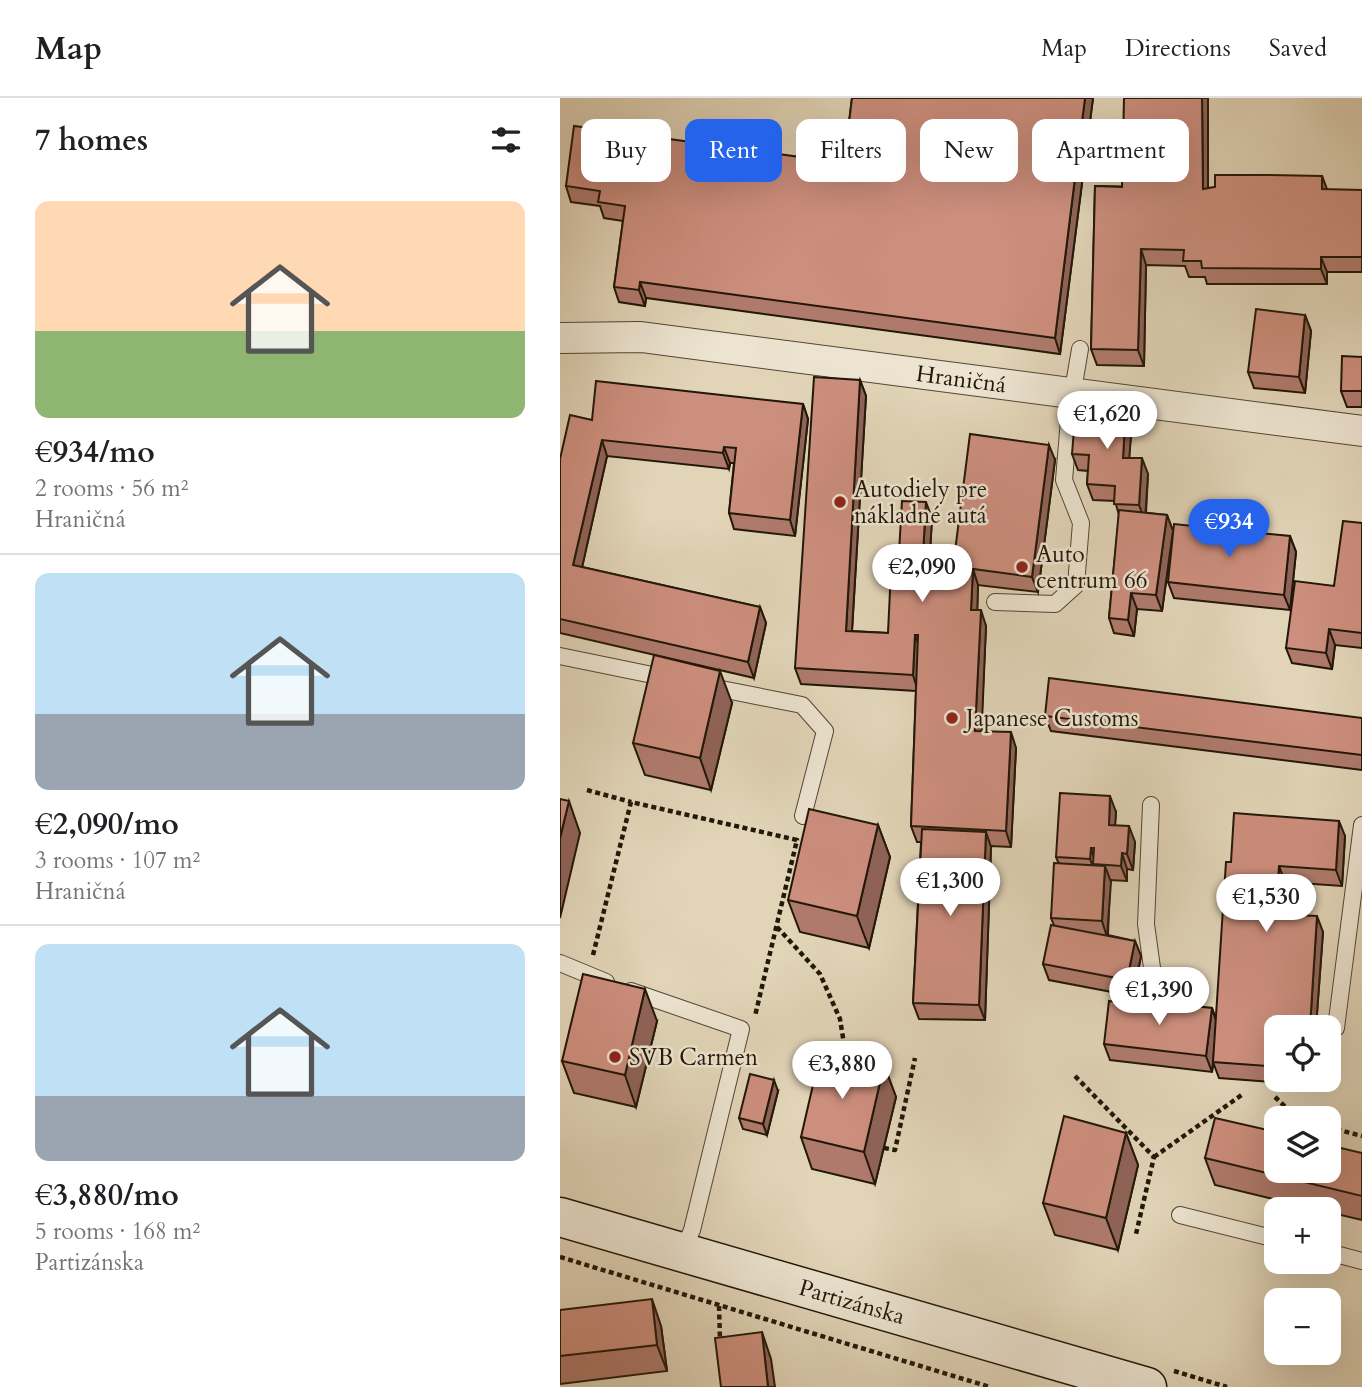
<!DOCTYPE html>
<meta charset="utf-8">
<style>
body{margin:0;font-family:Cardo,serif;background:#f2f2f2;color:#202124;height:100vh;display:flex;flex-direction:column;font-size:26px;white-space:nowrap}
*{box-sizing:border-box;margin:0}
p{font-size:23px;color:#757577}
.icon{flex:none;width:38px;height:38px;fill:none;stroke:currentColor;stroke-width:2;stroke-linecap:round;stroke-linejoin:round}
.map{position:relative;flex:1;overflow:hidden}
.details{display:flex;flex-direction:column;background:#fff;width:560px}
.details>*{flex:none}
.guide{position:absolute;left:21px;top:21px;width:665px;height:63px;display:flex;gap:14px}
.controls{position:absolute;left:704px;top:917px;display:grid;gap:14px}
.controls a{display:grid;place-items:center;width:77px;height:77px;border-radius:14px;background:#fff;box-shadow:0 7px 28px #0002;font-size:35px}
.price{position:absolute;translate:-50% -60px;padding:0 16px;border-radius:24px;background:#fff;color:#222;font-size:23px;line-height:46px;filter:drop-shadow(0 2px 4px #0008)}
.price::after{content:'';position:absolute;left:50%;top:42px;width:21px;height:16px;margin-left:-10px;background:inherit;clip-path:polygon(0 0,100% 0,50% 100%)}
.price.active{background:#2563eb;color:#fff}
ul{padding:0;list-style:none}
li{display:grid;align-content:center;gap:14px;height:371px;padding:0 35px}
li+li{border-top:2px solid #e0e0e0}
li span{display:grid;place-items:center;height:217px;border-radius:14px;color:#555}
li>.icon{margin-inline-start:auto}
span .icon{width:126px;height:126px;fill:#fffc;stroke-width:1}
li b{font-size:30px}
h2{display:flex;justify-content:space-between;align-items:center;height:84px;padding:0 35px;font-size:30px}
.chip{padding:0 24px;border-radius:14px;background:#fff;box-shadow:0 7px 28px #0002;font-size:24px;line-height:63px}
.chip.active{background:#2563eb;color:#fff}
header{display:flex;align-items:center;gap:42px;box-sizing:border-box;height:98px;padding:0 35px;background:#fff;border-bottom:2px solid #e0e0e0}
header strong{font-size:33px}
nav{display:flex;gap:38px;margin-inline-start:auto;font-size:24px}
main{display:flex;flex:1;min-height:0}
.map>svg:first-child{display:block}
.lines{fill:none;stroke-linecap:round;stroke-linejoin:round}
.lane-casing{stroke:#524634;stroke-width:18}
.street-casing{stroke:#524634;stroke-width:32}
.secondary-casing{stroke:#221708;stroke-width:41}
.path{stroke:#221708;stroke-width:4.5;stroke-dasharray:5 3.5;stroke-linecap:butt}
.lane{stroke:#ece3d0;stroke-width:16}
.street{stroke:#ece3d0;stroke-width:30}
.secondary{stroke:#ece3d0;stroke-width:38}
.wall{fill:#af7a6c;stroke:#221708;stroke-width:2}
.shaded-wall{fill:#8f6358;stroke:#221708;stroke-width:2}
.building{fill:#cc8e7d;stroke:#221708;stroke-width:2}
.poi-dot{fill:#8f2418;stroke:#ece3d0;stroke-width:2.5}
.labels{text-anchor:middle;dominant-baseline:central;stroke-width:5;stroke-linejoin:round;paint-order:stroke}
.street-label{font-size:23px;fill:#221708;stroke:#ece3d0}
.poi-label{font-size:23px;fill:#221708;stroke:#ece3d0;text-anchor:start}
</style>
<header>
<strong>Map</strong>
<nav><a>Map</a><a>Directions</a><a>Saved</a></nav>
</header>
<main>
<section class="details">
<h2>7 homes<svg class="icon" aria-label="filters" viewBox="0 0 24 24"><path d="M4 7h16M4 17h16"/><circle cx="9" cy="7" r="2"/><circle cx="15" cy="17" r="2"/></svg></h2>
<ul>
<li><span style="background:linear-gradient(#ffd9b3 60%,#8fb573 0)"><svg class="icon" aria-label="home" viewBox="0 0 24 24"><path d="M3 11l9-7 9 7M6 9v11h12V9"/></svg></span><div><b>€934/mo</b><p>2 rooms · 56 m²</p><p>Hraničná</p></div></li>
<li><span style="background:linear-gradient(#bfe0f5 65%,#9aa5b1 0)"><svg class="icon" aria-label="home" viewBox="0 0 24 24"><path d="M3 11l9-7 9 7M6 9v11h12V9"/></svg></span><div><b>€2,090/mo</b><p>3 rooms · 107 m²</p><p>Hraničná</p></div></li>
<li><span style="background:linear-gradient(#bfe0f5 70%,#9aa5b1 0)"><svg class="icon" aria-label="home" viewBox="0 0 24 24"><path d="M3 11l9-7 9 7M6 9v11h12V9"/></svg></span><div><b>€3,880/mo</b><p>5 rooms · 168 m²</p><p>Partizánska</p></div></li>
</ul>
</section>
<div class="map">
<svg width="802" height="1289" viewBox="0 0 802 1289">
<rect width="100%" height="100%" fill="#e1d4b7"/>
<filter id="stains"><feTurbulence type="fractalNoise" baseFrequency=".00286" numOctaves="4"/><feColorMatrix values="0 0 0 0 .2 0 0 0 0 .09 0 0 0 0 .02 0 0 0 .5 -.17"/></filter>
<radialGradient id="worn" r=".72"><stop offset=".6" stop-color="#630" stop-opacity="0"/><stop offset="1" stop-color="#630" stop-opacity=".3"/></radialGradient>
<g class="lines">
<g class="lane-casing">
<path id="lane" d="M435,504l60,2 21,-19 5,-62 -17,-43 6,-72 10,-59
M0,558l107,22
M146,588l96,19 23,26 -22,85
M591,707l-5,119 7,51 23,6
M0,865l46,19
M71,893l110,38 -49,201 -10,22
M776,930l26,-203
M620,1117l96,24
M768,1154l34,9"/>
</g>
<g class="street-casing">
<g id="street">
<path id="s1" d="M0,240l81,-1 721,94"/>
</g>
</g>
<g class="secondary-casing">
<g id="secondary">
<path id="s2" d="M0,1119l587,170"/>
</g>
</g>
<path class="path" d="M27,692l44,12
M217,829l43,47 20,45 5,31
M33,857l38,-153 166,38 -42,176
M515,978l79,81 -18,77
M715,999l22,21
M768,1029l34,9
M324,1050l11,2 20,-92
M594,1059l89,-63
M0,1159l430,130
M159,1208l1,34
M614,1273l53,16"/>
<use href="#lane" class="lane"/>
<use href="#street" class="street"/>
<use href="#secondary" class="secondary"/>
</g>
<path class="wall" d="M292,0h241l-33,256 -414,-56 -1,8 -26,-4 -5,-15 9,-66 -19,-3 -4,-12 -29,-4 -5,-16 278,-23z
M762,78l5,14h35v82h-35v12h-120l-2,-7h-16l-4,-11 -39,-1 -2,101 -47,-1 -6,-16 4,-163 113,2z
M745,217l6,16 -6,62 -51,-5 -6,-16z
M802,259v50h-15l-6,-16z
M300,282l6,16 -14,235 36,2 10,-63 34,-52 -3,53 24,-4 102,-107 -17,132 -60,-7 -1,25 9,16 -5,105 35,17 -5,99 -20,-1 -6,174 -66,-1 -6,-16 8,-161h-4l-6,-16 5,-135 -115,-7 -6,-16z
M243,306l5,15 -13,117 -61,-7 -5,-16 5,-50h-4l-1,6 -122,-13 -25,111 178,40 6,16 -12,55 -194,-45v-174l32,-39z
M572,325l-3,35 19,16 -2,39 21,2 6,16 -11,80 -25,-2 -3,27 -20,-3 -5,-15 10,-103 -4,-14 -22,-1 -6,-16 1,-13 -10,-1 -6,-16z
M802,425v125l-27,-3 -3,24 -40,-6 -6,-15 48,-62z
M730,438l6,16 -6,58 -116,-12 -6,-16z
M172,605l-21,87 -66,-15 -12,-32z
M485,618l317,2v52l-311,-39z
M556,714l-1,13 20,17 -2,28 -6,-1v12l-17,-1 -2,55 27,6 6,15 -8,40 -84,-16 -6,-16 11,-39 -3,-7 8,-54 -3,-7z
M318,727l12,32 -21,91 -69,-16 -12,-32z
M785,738l-3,50 -57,-4 -2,32 40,18 -7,95h-40l-3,55 -54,-4 -6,-16 1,-3 -2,13 -102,-12 -6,-16 42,-38 66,2 4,12 15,-158z
M97,923l-21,86 -62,-14 -12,-32z
M324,967l12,32 -21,87 -63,-15 -11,-32z
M218,993l-11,44 -24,-6 -4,-11z
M566,1035l12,32 -20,85 -63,-15 -12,-32z
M802,1055v67l-34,-8v-3h-13l-100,-24 -10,-27z
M0,1212l101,16 6,45 -107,13z"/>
<path class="shaded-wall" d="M525,0h8l-33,256 -5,-16z
M642,0h6v107l-5,-16z
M762,78l6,16 -6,-3z
M581,151l5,16 -2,101 -6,-16z
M761,159l6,15v12l-6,-15z
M80,184l6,16 -1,8 -6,-16z
M745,217l6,16 -6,62 -6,-16z
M300,282l6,16 -15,251 -5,-16z
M243,306l5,15 -13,117 -5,-16z
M566,310l6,15 -4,51 -5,-16z
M42,342l5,16 -28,125 -6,-16z
M489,347l6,15 -17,132 -6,-15z
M164,349l6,16 -1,6 -6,-16z
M582,360l6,16 -3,47 -6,-16z
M366,404l6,16 -4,70 -6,-16z
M607,417l6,16 -11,80 -6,-16z
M730,438l6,16 -6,58 -6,-15z
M413,471l5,16 -1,41 -6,-16z
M571,495l6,16 -3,27 -6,-16z
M200,509l6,16 -12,55 -6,-16z
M421,512l5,16 -5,120 -6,-15z
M769,531l6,16 -3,24 -6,-16z
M355,537l6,16 -3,40 -5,-16z
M160,573l12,32 -21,87 -11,-32z
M451,634l5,16 -5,99 -5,-16z
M550,698l6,16 -2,28 -5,-15z
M9,703l11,32 -20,85v-80z
M779,723l6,15 -3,50 -6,-16z
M318,727l12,32 -21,91 -12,-32z
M569,728l6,16 -2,28 -6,-16z
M426,734l5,15 -6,173 -6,-15z
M531,750l5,16h-3l3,7v4l-6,-16z
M562,755l5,16v12l-6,-15z
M545,768l6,16 -4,55 -5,-16z
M719,768l6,16 -3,48 -6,-16z
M757,818l6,16 -7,95h-6z
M575,843l6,15 -8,40 -6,-16z
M85,891l12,32 -21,86 -11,-32z
M652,910l5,16 -5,48 -6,-16z
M710,926l5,16 -2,42 -6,-16z
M324,967l12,32 -21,87 -11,-32z
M214,982l4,11 -11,44 -4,-11z
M566,1035l12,32 -20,85 -12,-32z
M92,1201l9,27 6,45 -10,-26z
M202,1234l9,27 4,28h-7z"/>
<path class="building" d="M292,0h233l-30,240 -415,-56 -1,8 -25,-3 11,-81 -27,-4 2,-11 -34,-5 8,-60 270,37z
M564,0h78l1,91 12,-2v-12h55l52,1v13l40,1v67h-41v12l-119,-1 -1,-7h-18l1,-11 -43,-1 -3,101 -47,-1 4,-163 27,1z
M696,211l49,6 -6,62 -51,-5z
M782,258l20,1v34h-21z
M254,279l46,3 -14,251 42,2 3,-63h7l4,-69 24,1 -4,70 31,-5 17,-133 79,11 -17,132 -59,-8 -2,41h10l-6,121 36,1 -5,99 -95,-5 7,-191h-3l-2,40 -118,-7z
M36,283l207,23 -13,116 -61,-7 7,-65 -12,-1 -1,6 -121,-13 -29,125 187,42 -12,55 -188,-43v-160l10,-44 22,5z
M516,306l50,4 -3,50h19l-3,47 -25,-1 1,-18 -28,-2 2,-29 -17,-1z
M559,412l48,5 -11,80 -25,-2 -3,27 -19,-2z
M783,423l19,2v110l-33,-4 -3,24 -40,-5 9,-67 39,5z
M614,426l116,12 -6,59 -116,-13z
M94,557l66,16 -20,87 -67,-15z
M489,580l313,40v37l-317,-39z
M500,695l50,3 -1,29 20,1 -2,28 -5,-1 -1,13 -28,-2 1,-16h-3l-1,11 -34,-2z
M0,701l9,2 -9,37z
M249,711l69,16 -21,91 -69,-16z
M674,715l105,8 -3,49 -57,-4 -3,48 41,2 -7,111 -40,-3 -3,42 -54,-4 13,-200h5z
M362,731l64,3 -7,173 -66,-2z
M494,765l51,3 -3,55 -51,-3z
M491,827l84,16 -8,39 -84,-16z
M23,876l62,15 -20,86 -63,-14z
M549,903l37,5 1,-5 65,7 -6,48 -102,-12z
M261,952l63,15 -20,87 -63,-15z
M190,976l24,6 -11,44 -24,-6z
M504,1018l62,17 -20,85 -63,-15z
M655,1020l61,14v39h52v-26l34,8v43l-157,-38z
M92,1201l5,46 -97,11v-46z
M202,1234l6,55h-47l-6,-49z"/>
<g class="poi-dot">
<circle cx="280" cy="404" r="7"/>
<circle cx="462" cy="469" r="7"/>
<circle cx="392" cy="620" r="7"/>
<circle cx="55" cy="959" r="7"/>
</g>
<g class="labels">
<g class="street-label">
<text stroke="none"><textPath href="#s1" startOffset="404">Hraničná</textPath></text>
<text stroke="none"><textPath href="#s2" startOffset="304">Partizánska</textPath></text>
</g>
<g class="poi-label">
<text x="294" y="391">Autodiely pre<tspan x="294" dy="26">nákladné autá</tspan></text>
<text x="476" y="456">Auto<tspan x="476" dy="26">centrum 66</tspan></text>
<text x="406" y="620">Japanese Customs</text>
<text x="69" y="959">SVB Carmen</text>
</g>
</g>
<rect width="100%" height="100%" filter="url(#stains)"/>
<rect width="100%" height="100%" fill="url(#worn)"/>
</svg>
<div class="controls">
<a><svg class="icon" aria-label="locate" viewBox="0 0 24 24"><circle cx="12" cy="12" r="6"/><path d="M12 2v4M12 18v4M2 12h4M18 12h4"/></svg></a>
<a><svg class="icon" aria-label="layers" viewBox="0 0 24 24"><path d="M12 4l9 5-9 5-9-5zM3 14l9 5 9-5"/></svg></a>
<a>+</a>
<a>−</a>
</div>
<b class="price" style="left:547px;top:353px">€1,620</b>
<b class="price active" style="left:669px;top:461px">€934</b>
<b class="price" style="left:362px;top:506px">€2,090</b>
<b class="price" style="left:390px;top:820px">€1,300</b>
<b class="price" style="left:706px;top:836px">€1,530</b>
<b class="price" style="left:599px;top:929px">€1,390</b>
<b class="price" style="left:282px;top:1003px">€3,880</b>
<div class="guide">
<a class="chip">Buy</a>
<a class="chip active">Rent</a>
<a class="chip">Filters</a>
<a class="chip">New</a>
<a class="chip">Apartment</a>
</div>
</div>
</main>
